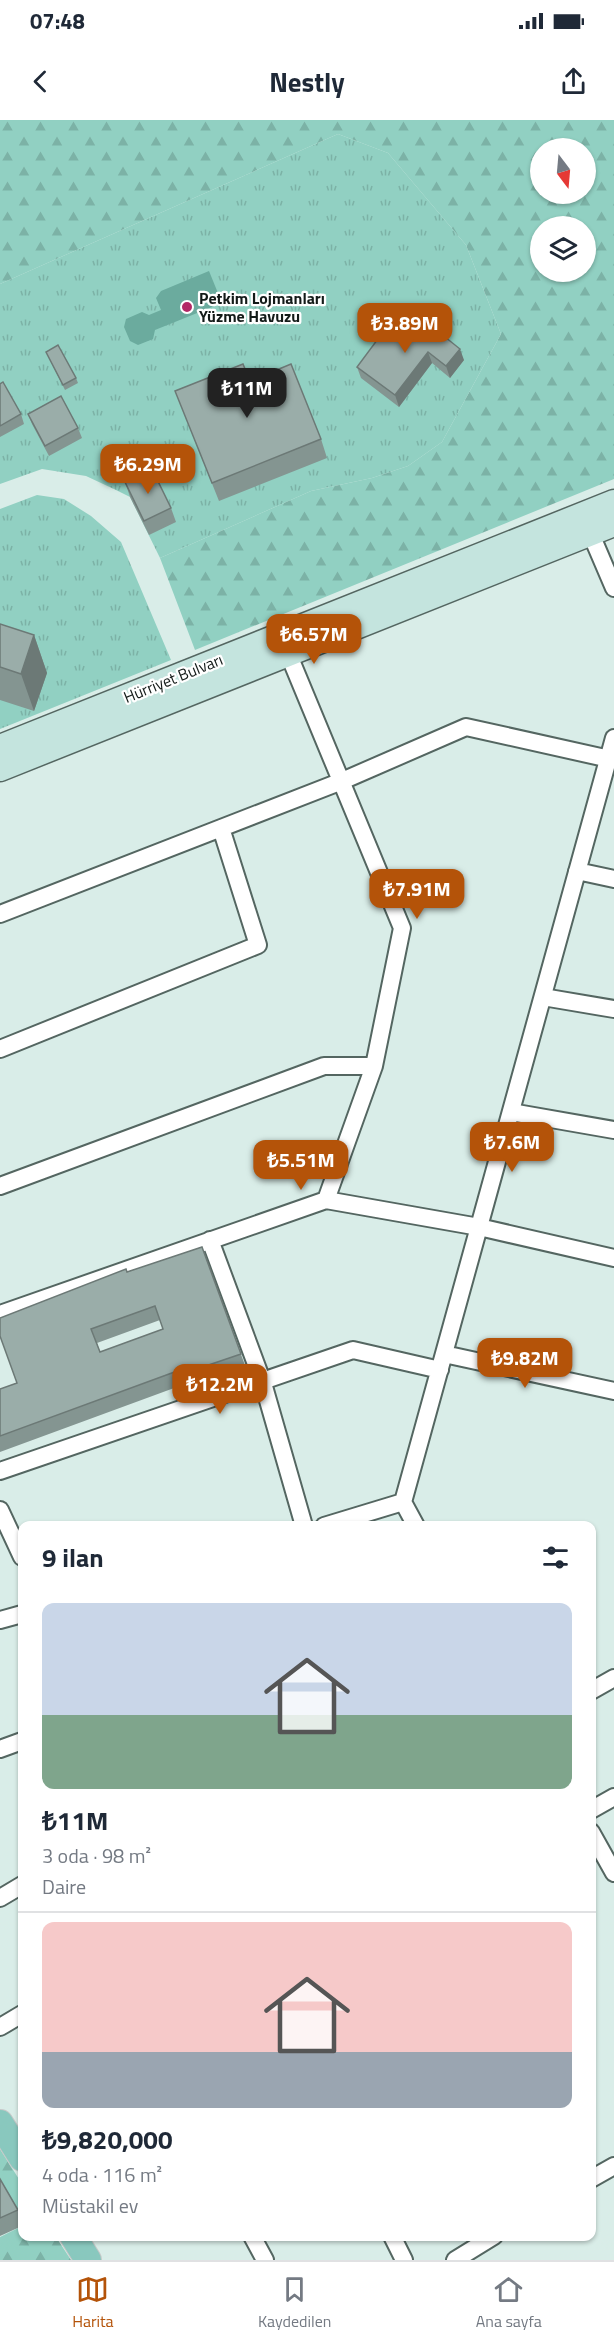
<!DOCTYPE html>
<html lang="tr">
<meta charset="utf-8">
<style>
body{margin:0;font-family:"Titillium Web",sans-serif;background:#f6f6f7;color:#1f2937;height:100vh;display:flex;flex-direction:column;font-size:22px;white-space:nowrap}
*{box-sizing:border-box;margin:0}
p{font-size:20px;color:#747a83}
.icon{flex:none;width:33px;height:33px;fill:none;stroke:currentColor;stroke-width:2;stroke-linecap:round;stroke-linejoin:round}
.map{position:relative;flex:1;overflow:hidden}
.panel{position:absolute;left:18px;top:1401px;width:578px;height:720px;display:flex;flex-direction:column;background:#fff;border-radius:12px;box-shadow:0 2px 4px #0004}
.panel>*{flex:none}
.needle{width:39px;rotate:164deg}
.controls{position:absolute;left:530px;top:18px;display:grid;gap:12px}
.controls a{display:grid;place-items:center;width:66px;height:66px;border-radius:50%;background:#fff;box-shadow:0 2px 4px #0004;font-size:30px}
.price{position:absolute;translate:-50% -51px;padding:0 14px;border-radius:12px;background:#b45309;color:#fff;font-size:20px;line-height:39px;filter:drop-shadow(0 2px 3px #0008)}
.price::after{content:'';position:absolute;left:50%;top:36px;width:18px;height:14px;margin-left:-9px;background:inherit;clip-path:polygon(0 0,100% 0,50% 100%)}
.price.active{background:#222;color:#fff}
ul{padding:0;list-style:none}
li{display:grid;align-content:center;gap:12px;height:318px;padding:0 24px}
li+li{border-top:2px solid #e0e1e3}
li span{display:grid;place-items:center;height:186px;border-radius:12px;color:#555}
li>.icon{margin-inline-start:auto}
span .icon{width:108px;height:108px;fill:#fffc;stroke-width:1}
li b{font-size:26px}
h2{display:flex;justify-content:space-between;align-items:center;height:72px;padding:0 24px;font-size:26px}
.status{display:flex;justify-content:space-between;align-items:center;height:42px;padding:0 30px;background:#fff;direction:ltr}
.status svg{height:16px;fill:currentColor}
header{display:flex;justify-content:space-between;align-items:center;height:78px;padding:0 24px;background:#fff;font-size:27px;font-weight:700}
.tabs{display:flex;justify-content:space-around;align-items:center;height:84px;border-top:2px solid #e0e1e3;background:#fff;font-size:16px;color:#747a83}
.tabs a{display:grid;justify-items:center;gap:3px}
.tabs .active{color:#b45309}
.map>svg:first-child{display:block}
.grass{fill:url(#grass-tufts)}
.forest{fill:url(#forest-firs);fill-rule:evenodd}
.water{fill:#6bab9e}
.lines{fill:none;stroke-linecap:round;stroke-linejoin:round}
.minor-casing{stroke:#546661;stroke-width:20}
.secondary-casing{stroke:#546661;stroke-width:27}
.primary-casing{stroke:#c6c8c8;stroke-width:28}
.minor{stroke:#fff;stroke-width:16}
.secondary{stroke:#c4e4de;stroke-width:24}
.primary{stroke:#89c8be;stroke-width:26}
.wall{fill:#849591;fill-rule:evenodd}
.shaded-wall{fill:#6c7976}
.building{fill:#9aada9;stroke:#6c7976;stroke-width:1.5;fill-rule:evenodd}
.poi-dot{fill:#b32866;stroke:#fff;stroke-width:2}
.labels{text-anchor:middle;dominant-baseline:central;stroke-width:4.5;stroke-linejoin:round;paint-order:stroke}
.poi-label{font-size:16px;font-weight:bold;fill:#131a18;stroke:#fff;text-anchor:start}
.street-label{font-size:16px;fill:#131a18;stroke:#fff}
</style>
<div class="status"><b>07:48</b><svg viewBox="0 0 49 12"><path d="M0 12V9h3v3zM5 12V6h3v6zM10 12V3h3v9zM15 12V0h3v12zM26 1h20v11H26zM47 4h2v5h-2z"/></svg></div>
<header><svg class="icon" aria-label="back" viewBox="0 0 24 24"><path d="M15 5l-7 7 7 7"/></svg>Nestly<svg class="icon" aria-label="share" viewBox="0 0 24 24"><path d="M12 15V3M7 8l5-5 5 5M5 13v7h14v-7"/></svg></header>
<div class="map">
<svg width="614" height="2140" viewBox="0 0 614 2140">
<defs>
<pattern id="grass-tufts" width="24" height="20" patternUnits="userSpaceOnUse" patternTransform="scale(1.5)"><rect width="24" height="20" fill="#91d0c2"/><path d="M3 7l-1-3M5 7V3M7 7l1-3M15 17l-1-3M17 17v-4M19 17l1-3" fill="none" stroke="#7cb2a6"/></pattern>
<pattern id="forest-firs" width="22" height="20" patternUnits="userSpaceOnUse" patternTransform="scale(1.5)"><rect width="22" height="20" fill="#91d0c2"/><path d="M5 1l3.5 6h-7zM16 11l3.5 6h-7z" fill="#7cb2a6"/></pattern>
</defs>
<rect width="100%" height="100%" fill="#d9ede8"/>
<path class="grass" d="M338,14l50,19 78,92 35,89 -59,108 -34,24 -36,12 -61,13 -151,67 -30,-61 -14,-7 -30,-14 -44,-7 -42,15v-200z
M37,375l27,4 27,17 30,26 50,118 -171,69v-220z"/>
<path class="forest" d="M0,0h614v359l-419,171 -35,-92 151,-67 61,-13 36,-12 34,-24 59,-108 -35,-89 -78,-92 -50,-19 -338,150zM540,28h45v46h-45zM540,106h45v46h-45z
M0,2029l22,35v39l-22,-38z
M22,2106v10l34,1 15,23h-71v-23z"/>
<path class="water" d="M209,151l13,32 -67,27 -2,9 -15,6 -8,-4 -6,-14 2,-8 16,-7 7,3 12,-5 -5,-12 5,-7z"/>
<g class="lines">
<g class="minor-casing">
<path id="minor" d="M587,405l27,63
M288,533l114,275 -28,138 -48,134
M577,751l37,8
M0,794l342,-133 124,-54 148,33
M543,877l71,12
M0,929l258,-104 -37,-117
M511,992l103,18
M0,1066l324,-120h50
M210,1120l53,143 41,143
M0,1194l326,-114 153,27 135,31
M444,1234l170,37
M0,1351l353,-121 87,20
M403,1382l13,24
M0,1390l22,47
M324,1406l79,-24 211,-764
M0,1500l22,-6
M591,1571l23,-13
M0,1629l22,-8
M591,1690l23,-13
M591,1712l23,41
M0,1778l22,-13
M0,1907l22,-13
M591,2059l23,-13
M252,2116l13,24
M392,2116l12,24
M455,2140l39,-24"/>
</g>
<g class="secondary-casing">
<path id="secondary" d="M0,627l614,-245
M0,649l614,-245"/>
</g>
<g class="primary-casing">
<path id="primary" d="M0,2003l22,35
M73,2116l15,24"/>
</g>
<use href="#minor" class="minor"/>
<use href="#secondary" class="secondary"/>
<use href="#primary" class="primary"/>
</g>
<path class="wall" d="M406,215l58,25 -14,18 -18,-15 -33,44 -38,-29 -4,-11z
M46,232l30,26 2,5 -13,7z
M250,261l71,58 6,19 -108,43 -44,-110z
M0,264l21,30 3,10 -24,13z
M28,294l50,14 4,10 -33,18 -17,-32z
M125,362l46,26 5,14 -27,13 -19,-38z
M34,515l13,38 -13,38 -34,-11v-33z
M202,1127l44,121 -59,20 -2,-4 -185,68v-63l17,-6 110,-111zM160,1200l3,9 -63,23 -3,-9z
M0,2059l18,31 4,11v5l-22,10z"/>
<path class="shaded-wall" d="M460,229l4,11 -14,18 -4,-12z
M428,232l4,11 -33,44 -4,-12z
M34,515l13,38 -13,38 -13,-37z"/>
<path class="building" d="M420,197l40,32 -14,17 -18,-14 -33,43 -38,-28 32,-43 17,11z
M58,225l18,33 -13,7 -17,-33z
M243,244l7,17 41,-17 30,75 -109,44 -37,-92z
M3,262l18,32 -21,12v-42z
M61,276l17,32 -33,18 -17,-32z
M152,349l19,39 -27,13 -19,-39z
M0,504l34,11 -13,39 -21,-7z
M202,1127l39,107 -59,20 -2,-4 -180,66v-47l17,-6 -17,-47v-18l126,-49 1,3zM155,1186l8,23 -63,23 -9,-23z
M0,2059l18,31 -18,8z"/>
<circle class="poi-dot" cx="187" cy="187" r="6"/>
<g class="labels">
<g class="poi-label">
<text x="199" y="178">Petkim Lojmanları<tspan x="199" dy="18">Yüzme Havuzu</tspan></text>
</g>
<g class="street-label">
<text transform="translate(173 558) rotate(-22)">Hürriyet Bulvarı</text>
</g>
</g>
</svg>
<div class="controls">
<a><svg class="needle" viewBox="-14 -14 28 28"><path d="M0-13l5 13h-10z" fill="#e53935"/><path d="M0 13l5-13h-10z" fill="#747a83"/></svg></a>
<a><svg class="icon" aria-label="layers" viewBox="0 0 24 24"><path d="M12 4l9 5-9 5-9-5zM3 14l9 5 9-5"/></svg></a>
</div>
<b class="price" style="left:405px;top:234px">₺3.89M</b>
<b class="price active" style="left:247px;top:299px">₺11M</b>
<b class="price" style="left:148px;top:375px">₺6.29M</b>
<b class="price" style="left:314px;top:545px">₺6.57M</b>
<b class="price" style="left:417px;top:800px">₺7.91M</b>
<b class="price" style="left:512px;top:1053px">₺7.6M</b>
<b class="price" style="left:301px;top:1071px">₺5.51M</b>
<b class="price" style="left:525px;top:1269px">₺9.82M</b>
<b class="price" style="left:220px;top:1295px">₺12.2M</b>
<section class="panel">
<h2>9 ilan<svg class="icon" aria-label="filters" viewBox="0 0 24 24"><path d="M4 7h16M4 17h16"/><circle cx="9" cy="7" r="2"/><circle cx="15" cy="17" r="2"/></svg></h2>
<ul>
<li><span style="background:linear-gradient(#c9d6e8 60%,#7fa58c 0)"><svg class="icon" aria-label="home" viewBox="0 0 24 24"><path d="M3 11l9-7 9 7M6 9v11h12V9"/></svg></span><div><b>₺11M</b><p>3 oda · 98 m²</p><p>Daire</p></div></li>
<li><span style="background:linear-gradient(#f6c9c9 70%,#9aa5b1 0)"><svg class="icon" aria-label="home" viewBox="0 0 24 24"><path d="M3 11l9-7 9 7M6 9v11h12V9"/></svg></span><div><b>₺9,820,000</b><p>4 oda · 116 m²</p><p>Müstakil ev</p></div></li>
</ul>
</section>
</div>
<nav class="tabs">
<a class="active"><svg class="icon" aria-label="map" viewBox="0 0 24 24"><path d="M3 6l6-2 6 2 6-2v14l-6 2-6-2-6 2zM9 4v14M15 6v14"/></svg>Harita</a>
<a><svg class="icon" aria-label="saved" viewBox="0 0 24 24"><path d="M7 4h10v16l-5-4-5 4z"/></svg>Kaydedilen</a>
<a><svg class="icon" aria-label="home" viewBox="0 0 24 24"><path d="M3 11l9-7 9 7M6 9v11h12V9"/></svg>Ana sayfa</a>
</nav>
